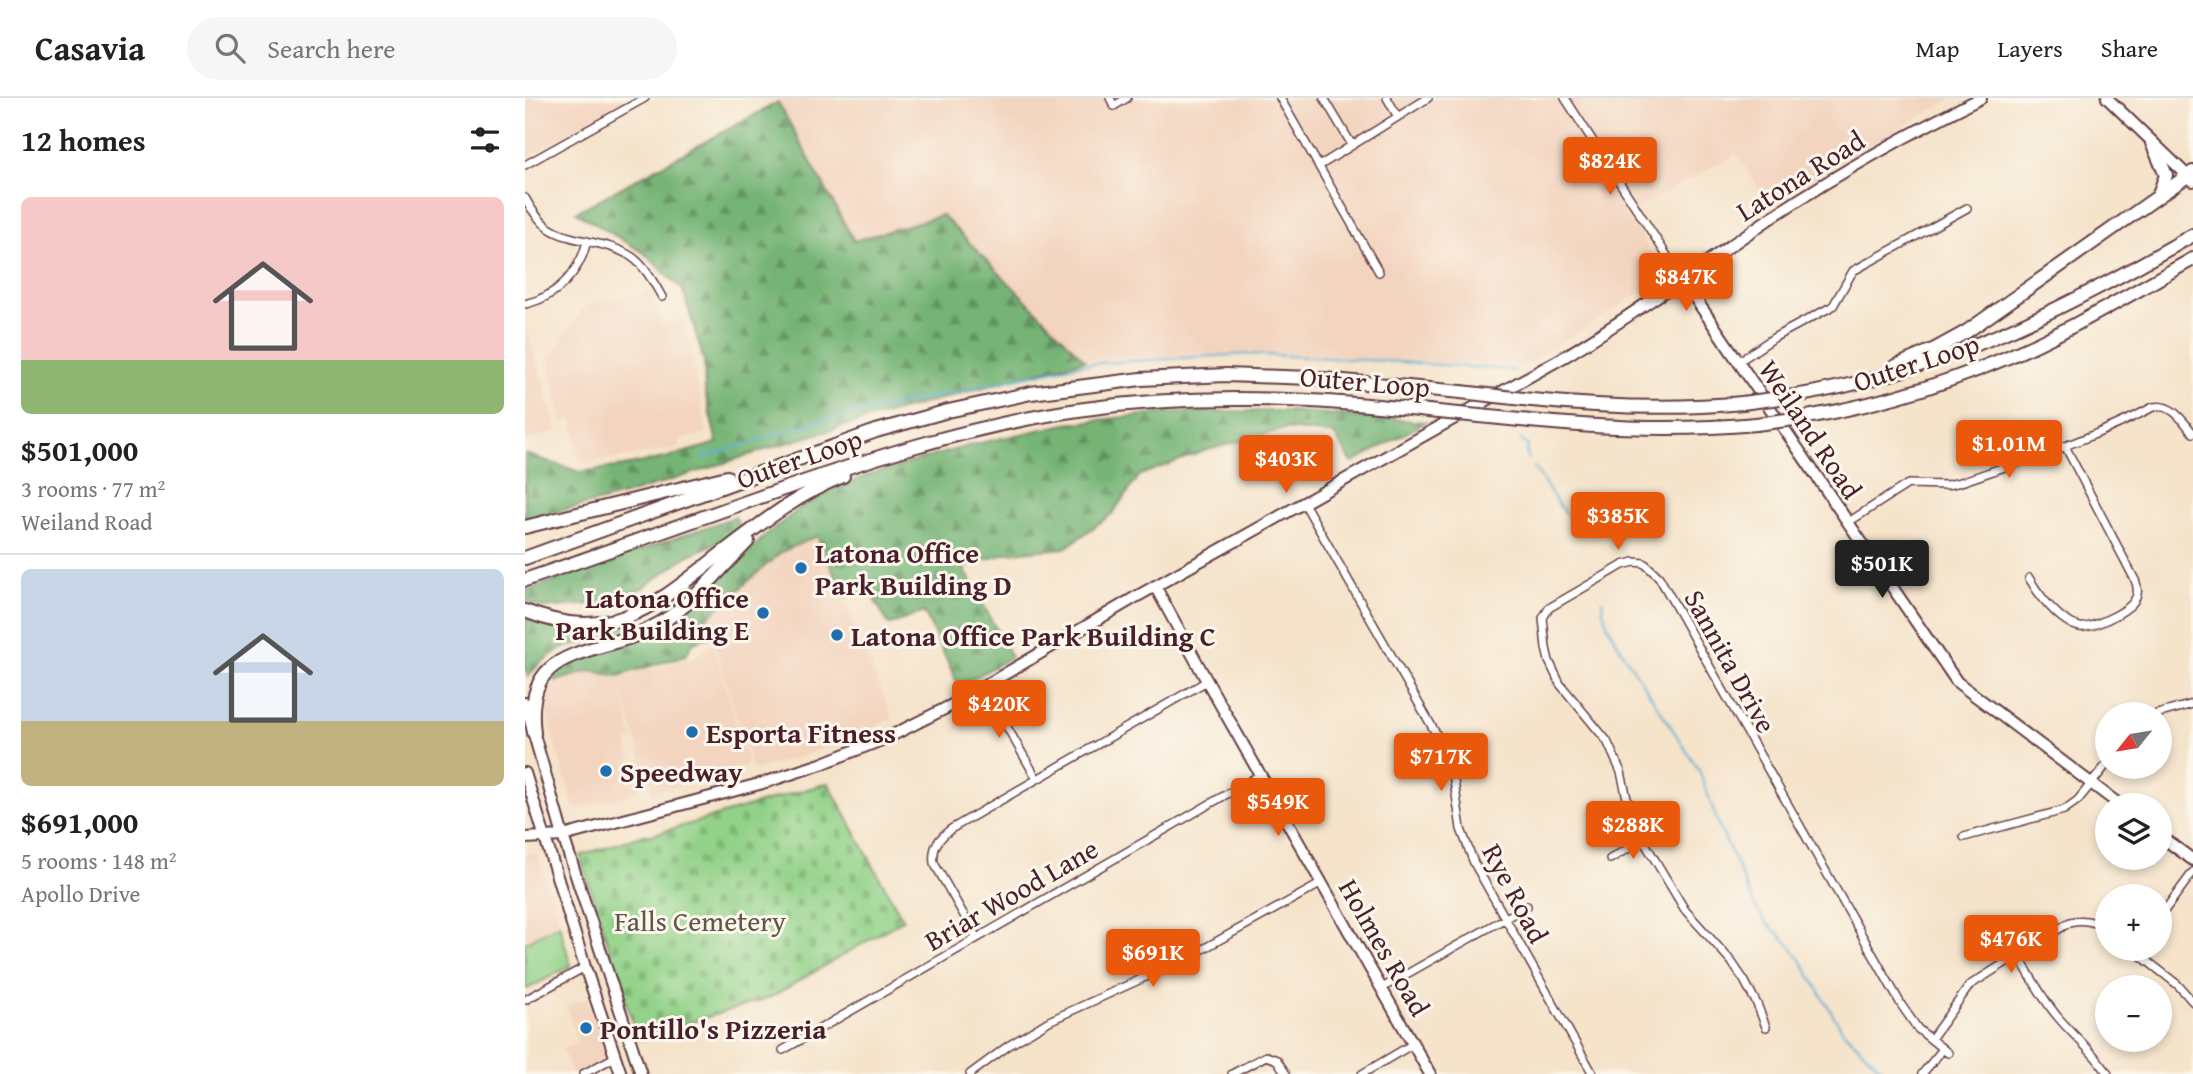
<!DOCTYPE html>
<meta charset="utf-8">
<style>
body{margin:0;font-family:"Gentium Book Plus",serif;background:#f6f6f6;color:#222;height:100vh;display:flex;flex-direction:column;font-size:26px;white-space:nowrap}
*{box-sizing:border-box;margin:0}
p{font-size:23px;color:#767676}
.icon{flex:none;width:38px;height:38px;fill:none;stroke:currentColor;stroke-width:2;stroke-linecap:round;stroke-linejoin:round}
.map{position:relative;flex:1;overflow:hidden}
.details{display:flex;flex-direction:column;background:#fff;width:525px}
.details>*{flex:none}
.needle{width:46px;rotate:240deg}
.fabs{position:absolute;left:1570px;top:604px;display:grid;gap:14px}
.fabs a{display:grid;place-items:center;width:77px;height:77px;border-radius:50%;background:#fff;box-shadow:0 4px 10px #0003;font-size:35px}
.price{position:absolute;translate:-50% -60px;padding:0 16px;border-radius:7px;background:#ea580c;color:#fff;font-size:23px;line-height:46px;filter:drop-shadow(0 2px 4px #0008)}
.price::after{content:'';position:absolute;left:50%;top:42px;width:21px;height:16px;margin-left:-10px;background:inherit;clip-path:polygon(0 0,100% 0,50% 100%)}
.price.selected{background:#222;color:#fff}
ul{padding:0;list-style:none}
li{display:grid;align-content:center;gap:14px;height:371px;padding:0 21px}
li+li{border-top:2px solid #e0e0e0}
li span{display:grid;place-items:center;height:217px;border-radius:10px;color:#555}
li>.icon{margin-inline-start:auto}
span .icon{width:126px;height:126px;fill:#fffc;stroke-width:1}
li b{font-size:30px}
h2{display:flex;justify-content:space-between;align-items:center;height:84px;padding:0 21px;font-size:30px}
header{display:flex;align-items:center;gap:42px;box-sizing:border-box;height:98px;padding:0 35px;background:#fff;border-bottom:2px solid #e0e0e0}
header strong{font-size:33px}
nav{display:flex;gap:38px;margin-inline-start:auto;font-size:24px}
.search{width:490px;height:63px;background:#f6f6f6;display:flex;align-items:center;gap:18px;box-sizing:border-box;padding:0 24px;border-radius:38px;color:#767676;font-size:26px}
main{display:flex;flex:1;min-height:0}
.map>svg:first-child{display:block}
.built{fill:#f3d4be}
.grass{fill:#92d288;stroke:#6e785a;stroke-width:2}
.forest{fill:url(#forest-firs);stroke:#606a50;stroke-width:2}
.cemetery{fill:url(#cemetery-stones);stroke:#6e785a;stroke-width:2}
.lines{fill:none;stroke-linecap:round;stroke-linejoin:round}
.stream{stroke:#58add4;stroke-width:2}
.street-casing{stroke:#643c43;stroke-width:10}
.secondary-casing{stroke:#643c43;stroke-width:14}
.primary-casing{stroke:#643c43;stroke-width:14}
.highway-casing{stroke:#643c43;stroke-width:16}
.street{stroke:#fff;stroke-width:7}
.secondary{stroke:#fff;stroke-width:10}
.primary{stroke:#fff;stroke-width:10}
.highway{stroke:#fff;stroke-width:12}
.highway-bridge-casing{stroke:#643c43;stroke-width:16;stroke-linecap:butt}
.highway-bridge{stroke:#fff;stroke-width:12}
.poi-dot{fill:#1f6fb2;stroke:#fbf7ec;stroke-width:2.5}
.labels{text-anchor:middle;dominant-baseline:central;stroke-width:6;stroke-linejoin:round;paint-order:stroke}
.street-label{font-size:28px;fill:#4a1f2b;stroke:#fbf7ec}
.poi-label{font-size:28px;font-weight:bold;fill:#4a1f2b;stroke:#fbf7ec;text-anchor:start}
.park-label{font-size:28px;fill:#605547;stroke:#fbf7ec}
</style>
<header>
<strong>Casavia</strong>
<div class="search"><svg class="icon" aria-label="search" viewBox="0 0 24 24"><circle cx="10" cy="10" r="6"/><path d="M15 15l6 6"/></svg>Search here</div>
<nav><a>Map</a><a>Layers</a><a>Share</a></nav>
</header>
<main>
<section class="details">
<h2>12 homes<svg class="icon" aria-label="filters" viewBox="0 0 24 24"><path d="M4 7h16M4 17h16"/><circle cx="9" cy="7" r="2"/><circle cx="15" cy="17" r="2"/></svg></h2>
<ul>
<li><span style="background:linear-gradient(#f6c9c9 75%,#8fb573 0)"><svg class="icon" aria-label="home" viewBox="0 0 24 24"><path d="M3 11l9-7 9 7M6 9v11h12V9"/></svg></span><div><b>$501,000</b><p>3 rooms · 77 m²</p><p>Weiland Road</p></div></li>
<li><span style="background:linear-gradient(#c9d6e8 70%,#c2b280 0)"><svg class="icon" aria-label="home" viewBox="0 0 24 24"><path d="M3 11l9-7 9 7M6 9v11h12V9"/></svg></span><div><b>$691,000</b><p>5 rooms · 148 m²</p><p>Apollo Drive</p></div></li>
</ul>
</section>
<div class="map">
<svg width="1668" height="976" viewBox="0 0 1668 976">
<defs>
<pattern id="forest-firs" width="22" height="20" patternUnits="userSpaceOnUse" patternTransform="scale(1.75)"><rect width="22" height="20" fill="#75b474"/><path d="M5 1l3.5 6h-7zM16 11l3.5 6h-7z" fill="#62925f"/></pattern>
<pattern id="cemetery-stones" width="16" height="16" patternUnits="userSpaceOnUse" patternTransform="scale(1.75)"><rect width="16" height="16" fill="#92d288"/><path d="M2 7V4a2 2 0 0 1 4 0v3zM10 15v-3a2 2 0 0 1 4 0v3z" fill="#7fb476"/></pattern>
</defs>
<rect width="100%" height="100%" fill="#fbf7ec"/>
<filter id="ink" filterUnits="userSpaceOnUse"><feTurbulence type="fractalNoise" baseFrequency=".0143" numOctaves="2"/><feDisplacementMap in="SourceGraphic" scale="14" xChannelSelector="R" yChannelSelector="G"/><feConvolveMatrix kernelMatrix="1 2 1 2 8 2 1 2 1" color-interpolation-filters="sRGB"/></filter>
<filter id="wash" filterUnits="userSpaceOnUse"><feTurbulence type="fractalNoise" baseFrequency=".00686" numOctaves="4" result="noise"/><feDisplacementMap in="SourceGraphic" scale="28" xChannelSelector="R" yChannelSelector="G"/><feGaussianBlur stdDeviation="1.57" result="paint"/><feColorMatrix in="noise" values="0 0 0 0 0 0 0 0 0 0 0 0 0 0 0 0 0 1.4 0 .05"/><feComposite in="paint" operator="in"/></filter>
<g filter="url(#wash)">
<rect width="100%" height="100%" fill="#f5e3ca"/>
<path class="built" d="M0,0h110l-110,61z
M259,0h1169l-184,106 -33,-50 -109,60 31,50 2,13 -4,6 -133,83 -273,-13 -165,7 -143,-145 -88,27 -76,-140z
M127,193l9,34 24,-4 22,113 -28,5 1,9 -96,15 -5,-7 -6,-36 -11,2 -14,-62 35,-52 7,-4z
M0,226l33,106 -33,11z
M292,438l76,183 -87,36 -53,15 -46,-152 74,-67z
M188,545l35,122 -96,28 -34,-114 15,61 -6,2 13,49 -63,18 -4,-4 -25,-86 -2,-14 5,-17 3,-4 38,-12 26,7 76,-22z
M0,753l13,5 22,65 -35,22z
M62,899l19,55 -2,6 -29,16h-3l-10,-25 16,-6 -12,-37z"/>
<path class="grass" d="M34,826l12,42 -44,23 -2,-3v-43z"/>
<path class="forest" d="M253,4l76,139 88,-26 143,145c-109,29 -217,58 -324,91 -78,25 -155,54 -236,66v-63l55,18 44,-6 41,-8 52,-15 -12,-50 -1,-32 -21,-71 -39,-37 -68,-41z
M765,313l136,11 -74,41 -18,-29 -50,-5 -80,22 -64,24 -28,39 -47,34 -58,5 -44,14 48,90 -52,29 -35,-74 -35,13 -20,-35 -24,7 -28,-61 -36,16 -74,66 5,18 -19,6 -7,13 -68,21 -28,-5 -34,10 -4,-9 16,-11 53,-15 36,-13 32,-22 78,-77 36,-28 36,-19 32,-13 100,-29 95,-21 102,-12z
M210,419l5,11 -19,13 -34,15 -46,33 -40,14 -57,5 -19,-7v-10z
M0,520l24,8 42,6 45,-10 -14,12 -61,14 -22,16 -11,13 -3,-11z"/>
<path class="cemetery" d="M303,685l75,137 -132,77 -133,42 -58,-183 64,-21h8z"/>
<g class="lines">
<path class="stream" d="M996,342l7,6 -2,7 3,6
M177,360l113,-36 268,-58 165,-10 138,7 128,9
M1009,369l24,37 19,23
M1077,503l1,10 5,15 15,27 76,117 20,56 37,82 10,14 22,21 13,17 41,70 45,44"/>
</g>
</g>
<g filter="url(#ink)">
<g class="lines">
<g class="street-casing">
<path id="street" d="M585,0l4,8 13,-8
M755,0l99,174
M799,0l28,47
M862,0l11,19
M1040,0l117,181
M0,67l120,-67
M794,68l109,-68
M0,100c6,11 13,22 24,30 22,15 58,12 83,29 13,9 22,26 30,40
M0,206c32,-7 55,-32 62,-63
M1213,264l37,-25 58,-31 20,-35 114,-63
M779,405l138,241 11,30 8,55 13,34 119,211
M1322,425l61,-39 39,1 14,-3c65,-23 131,-42 192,-75 19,-4 29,13 40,26
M1504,480c9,16 31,45 51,49 12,2 48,-16 54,-26 5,-7 4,-14 1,-21l-70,-134
M459,589l53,92
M1632,616l36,-10
M1439,739l100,-27 14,-10 29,-36
M1085,761l33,-19
M1634,820l34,-46
M452,840l-43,-75c-2,-16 4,-24 17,-34l256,-148
M1606,850l47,37 15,17
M1493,857c12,20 23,42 39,61 16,20 37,35 51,58
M857,890l145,-82
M0,902l60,-33
M1241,929l-9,-23 -13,-24 -13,-19 -46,-51 -42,-70 -12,-24 -10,-44 -14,-31 -47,-57 -11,-23 -3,-13 -3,-30 6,-10 74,-43 11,-3 10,1 15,14 243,429 16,23 30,24
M1406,941l39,-54 100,-63c14,-4 26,0 37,7
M258,952l477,-275
M58,976l32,-17
M445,976l38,-28 41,-25 136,-62 137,-76
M707,976l34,-18 11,4 9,14
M837,976l51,-30
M1397,976l21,-25"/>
</g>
<g class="secondary-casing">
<path id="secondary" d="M1582,0l86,83
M1157,181l275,403 163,123
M630,488l52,95 223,393
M1634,737l34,25
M0,740l38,-2 200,-53 58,-19 68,-27 65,-33 180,-106 430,-241c71,-43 139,-93 208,-140 67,-44 137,-84 209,-119"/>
</g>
<g class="primary-casing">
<path id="primary" d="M0,605l38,133 78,238
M0,675l60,194 36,107"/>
</g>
<g class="highway-casing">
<path id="highway" d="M1627,45l14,32 -7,19
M1369,269l41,-18 31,-17 227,-160
M1263,299c153,-24 272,-86 405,-162
M1007,302c70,7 140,10 210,3
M975,320c87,9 168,14 256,6
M1277,320c81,-14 161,-39 235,-74 54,-26 104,-56 156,-85
M0,429l202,-50
M0,460l351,-127 72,-20 83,-18 110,-14 85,-4 86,3 149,14
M0,482c75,-26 150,-53 224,-79 110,-39 220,-76 336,-92 114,-16 228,-11 343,2
M0,513c89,35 131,-7 197,-58 38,-29 76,-59 121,-77
M9,635c-9,-71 31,-76 84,-92 15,-4 30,-11 44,-19 33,-21 58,-53 86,-81"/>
</g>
<use href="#street" class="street"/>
<use href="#secondary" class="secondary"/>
<use href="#primary" class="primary"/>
<use href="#highway" class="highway"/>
<g class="highway-bridge-casing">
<path id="highway-bridge" d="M936,294l71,8
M1217,305l46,-6
M903,313l72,7
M1231,326l46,-6"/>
</g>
<use href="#highway-bridge" class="highway-bridge"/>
</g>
</g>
<g class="poi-dot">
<circle cx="276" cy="470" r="7"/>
<circle cx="238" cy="515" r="7"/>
<circle cx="312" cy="537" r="7"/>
<circle cx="167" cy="634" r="7"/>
<circle cx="81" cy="673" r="7"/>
<circle cx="61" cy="930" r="7"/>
</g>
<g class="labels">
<g class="street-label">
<text transform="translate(1275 77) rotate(-32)">Latona Road</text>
<text transform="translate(1391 264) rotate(-18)">Outer Loop</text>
<text transform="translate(840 283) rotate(5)">Outer Loop</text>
<text transform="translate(1286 331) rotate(56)">Weiland Road</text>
<text transform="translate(274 360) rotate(-19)">Outer Loop</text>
<text transform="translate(1206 563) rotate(61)">Sannita Drive</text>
<text transform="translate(991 795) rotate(62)">Rye Road</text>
<text transform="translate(486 796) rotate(-30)">Briar Wood Lane</text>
<text transform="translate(860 849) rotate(60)">Holmes Road</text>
</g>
<g class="poi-label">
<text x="290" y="454">Latona Office<tspan x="290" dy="32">Park Building D</tspan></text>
<text x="224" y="499" text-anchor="end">Latona Office<tspan x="224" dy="32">Park Building E</tspan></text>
<text x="326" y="537">Latona Office Park Building C</text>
<text x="181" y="634">Esporta Fitness</text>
<text x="95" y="673">Speedway</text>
<text x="75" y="930">Pontillo's Pizzeria</text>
</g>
<g class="park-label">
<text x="175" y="822">Falls Cemetery</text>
</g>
</g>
</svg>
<div class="fabs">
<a><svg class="needle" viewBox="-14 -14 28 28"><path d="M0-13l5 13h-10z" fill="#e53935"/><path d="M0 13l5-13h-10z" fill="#767676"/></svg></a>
<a><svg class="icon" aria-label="layers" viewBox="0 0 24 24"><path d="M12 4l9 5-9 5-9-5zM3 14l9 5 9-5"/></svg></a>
<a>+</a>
<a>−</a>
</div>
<b class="price" style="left:1085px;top:99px">$824K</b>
<b class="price" style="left:1161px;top:215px">$847K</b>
<b class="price" style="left:1484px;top:382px">$1.01M</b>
<b class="price" style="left:761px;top:397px">$403K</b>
<b class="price" style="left:1093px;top:454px">$385K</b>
<b class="price selected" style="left:1357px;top:502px">$501K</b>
<b class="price" style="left:474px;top:642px">$420K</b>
<b class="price" style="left:916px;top:695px">$717K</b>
<b class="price" style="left:753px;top:740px">$549K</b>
<b class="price" style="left:1108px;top:763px">$288K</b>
<b class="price" style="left:1486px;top:877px">$476K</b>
<b class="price" style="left:628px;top:891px">$691K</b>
</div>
</main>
